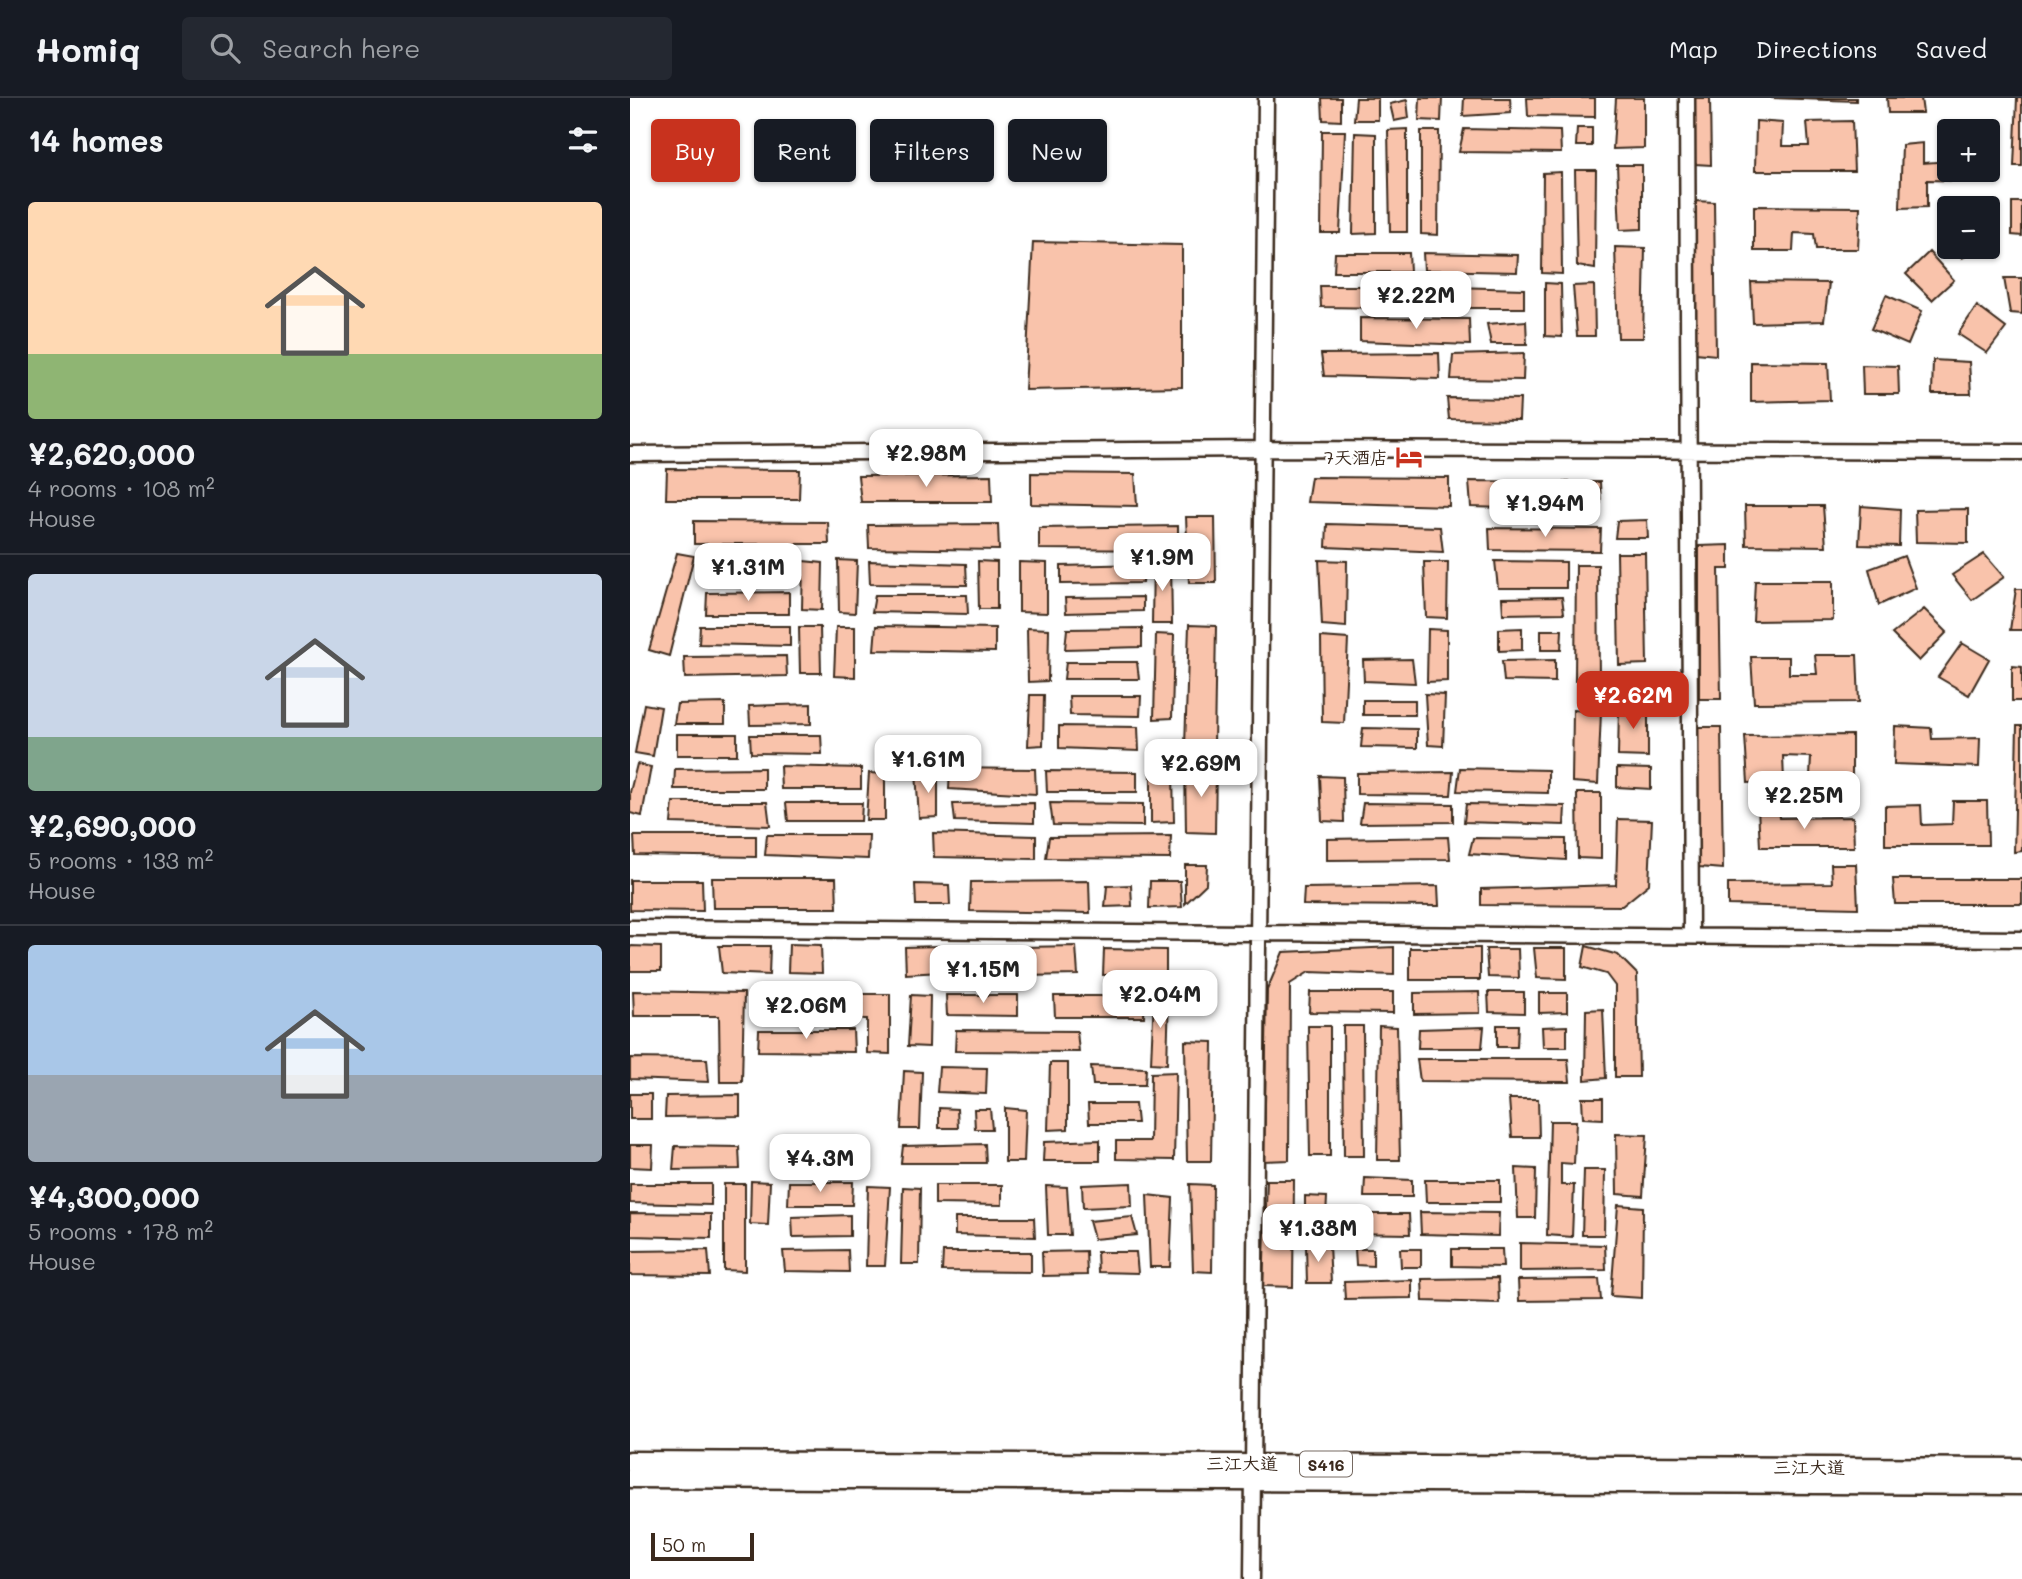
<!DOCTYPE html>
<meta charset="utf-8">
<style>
body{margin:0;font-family:Mali,"LXGW WenKai TC",sans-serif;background:#242831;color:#f1f3f6;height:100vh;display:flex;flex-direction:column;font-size:26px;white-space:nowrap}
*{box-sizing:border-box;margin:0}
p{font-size:23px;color:#9ea1a6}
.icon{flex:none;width:38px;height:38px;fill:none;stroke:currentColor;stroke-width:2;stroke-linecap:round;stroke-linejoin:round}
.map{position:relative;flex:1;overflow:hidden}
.panel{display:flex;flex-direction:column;background:#171b24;width:630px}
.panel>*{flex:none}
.top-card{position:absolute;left:21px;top:21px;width:665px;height:63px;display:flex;gap:14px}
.buttons{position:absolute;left:1307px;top:21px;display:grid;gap:14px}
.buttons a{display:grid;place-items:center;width:63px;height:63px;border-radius:7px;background:#171b24;box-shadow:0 2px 5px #0004;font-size:35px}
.scale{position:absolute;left:21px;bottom:18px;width:103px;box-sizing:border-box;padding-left:7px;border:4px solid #3b2a1e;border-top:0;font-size:19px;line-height:24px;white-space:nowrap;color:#3b2a1e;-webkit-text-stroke:5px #fff;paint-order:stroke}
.price{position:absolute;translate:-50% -60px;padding:0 16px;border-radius:14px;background:#fff;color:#222;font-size:23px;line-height:46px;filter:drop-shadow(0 2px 4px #0008)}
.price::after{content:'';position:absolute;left:50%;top:42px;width:21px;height:16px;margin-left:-10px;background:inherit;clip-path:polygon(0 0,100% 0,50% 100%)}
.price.on{background:#c8321e;color:#fff}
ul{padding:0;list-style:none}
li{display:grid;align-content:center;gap:14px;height:371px;padding:0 28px}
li+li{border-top:2px solid #363941}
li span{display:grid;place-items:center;height:217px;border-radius:7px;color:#555}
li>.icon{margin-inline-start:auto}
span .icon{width:126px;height:126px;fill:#fffc;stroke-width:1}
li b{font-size:30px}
h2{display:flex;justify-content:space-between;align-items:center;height:84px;padding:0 28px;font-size:30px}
.pill{padding:0 24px;border-radius:7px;background:#171b24;box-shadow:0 2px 5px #0004;font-size:24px;line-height:63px}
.pill.on{background:#c8321e;color:#fff}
header{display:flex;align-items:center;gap:42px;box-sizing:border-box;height:98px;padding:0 35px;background:#171b24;border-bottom:2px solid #363941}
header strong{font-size:33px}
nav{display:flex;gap:38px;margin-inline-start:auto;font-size:24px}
.search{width:490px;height:63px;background:#242831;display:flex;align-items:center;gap:18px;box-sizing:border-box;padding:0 24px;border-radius:7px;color:#9ea1a6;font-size:26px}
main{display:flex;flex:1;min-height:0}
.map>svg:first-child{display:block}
.building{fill:#f9c3ab;stroke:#3b2a1e;stroke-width:2}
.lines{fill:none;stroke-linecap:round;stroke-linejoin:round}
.minor-casing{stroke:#3b2a1e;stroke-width:19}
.major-casing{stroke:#3b2a1e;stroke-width:23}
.minor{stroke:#fff;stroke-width:14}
.major{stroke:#fff;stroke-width:18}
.labels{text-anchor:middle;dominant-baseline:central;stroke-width:5;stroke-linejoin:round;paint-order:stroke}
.shield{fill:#fff;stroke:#766a62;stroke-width:2}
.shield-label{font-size:16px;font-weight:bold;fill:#3b2a1e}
.poi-label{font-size:18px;fill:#3b2a1e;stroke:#fff;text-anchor:end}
.street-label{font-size:18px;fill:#3b2a1e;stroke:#fff}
</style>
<header>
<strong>Homiq</strong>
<div class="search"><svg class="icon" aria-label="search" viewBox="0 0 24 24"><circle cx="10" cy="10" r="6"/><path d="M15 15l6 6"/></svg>Search here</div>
<nav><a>Map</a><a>Directions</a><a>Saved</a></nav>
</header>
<main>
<section class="panel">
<h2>14 homes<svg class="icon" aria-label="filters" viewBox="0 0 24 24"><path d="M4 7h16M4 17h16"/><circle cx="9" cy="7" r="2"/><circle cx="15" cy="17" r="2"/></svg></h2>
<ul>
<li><span style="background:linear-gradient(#ffd9b3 70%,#8fb573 0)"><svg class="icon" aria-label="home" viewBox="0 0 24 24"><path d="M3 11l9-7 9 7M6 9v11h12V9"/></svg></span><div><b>¥2,620,000</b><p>4 rooms · 108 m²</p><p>House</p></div></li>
<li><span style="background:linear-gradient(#c9d6e8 75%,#7fa58c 0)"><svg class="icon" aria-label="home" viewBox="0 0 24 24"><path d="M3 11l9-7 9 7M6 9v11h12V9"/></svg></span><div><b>¥2,690,000</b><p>5 rooms · 133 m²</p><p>House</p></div></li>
<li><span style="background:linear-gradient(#a9c7e8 60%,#9aa5b1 0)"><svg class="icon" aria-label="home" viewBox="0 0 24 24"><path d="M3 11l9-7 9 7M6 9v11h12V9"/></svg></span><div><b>¥4,300,000</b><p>5 rooms · 178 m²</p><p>House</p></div></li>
</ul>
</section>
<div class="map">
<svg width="1392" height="1481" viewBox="0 0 1392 1481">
<rect width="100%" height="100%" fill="#fff"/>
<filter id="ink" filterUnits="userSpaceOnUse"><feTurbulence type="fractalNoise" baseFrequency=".0143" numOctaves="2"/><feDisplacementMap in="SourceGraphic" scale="14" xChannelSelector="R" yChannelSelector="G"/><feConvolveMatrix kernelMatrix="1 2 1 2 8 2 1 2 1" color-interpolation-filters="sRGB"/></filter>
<g filter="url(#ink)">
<path class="building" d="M692,0h19v23l-18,-1z
M726,0h22v22h-24z
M790,0h22l-1,23 -22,-1z
M834,0h46l1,15 -48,3z
M897,0h68v19l-67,-1z
M986,0h28v50l-31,1z
M1062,0h18l1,67 -16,-1z
M1141,0h85v3z
M1257,0h34l2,15h-35z
M1387,0h5v68h-8z
M777,2l2,18 -15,3 -4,-17z
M1126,23l27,2 -1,23h27l-2,-24 45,-1 2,50h-99z
M947,30h15v18h-16z
M777,31v103h-17l-2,-102z
M834,31l96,2 1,22 -102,-1z
M692,33h23l-5,102h-19z
M791,33h18l-1,104 -17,-1z
M725,35l21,1v99l-23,1z
M1293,45v20l27,-2v9h30l1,11 -54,-1v27l-27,1 2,-63z
M987,67h25v64l-22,1z
M945,72h21l-1,99 -18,-3z
M931,74l1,102 -20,-1 1,-100z
M1064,103l20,1 2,153 -20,-2z
M1382,104h10v34l-10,-1z
M1124,108l106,1 -2,42h-42l-2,-15 -20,-1 -1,18h-39z
M403,144l149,3v142l-157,3z
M985,149l30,1 -2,90h-25z
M1325,149h29l-22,11z
M1299,154l25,28 -22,20 -26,-26z
M705,155h74l1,19h-76z
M793,155l95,2 -1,17 -93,-2z
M1374,180h18v36l-12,-1z
M1121,184l78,1 -5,38 -71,2z
M915,185l16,1 1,53 -17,-1z
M964,187l1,51h-18l-4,-50z
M690,188h68v22l-67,-1z
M788,188l106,3v19h-105z
M1256,197l36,16 -14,34 -37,-16z
M1347,208l29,22 -19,25 -29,-19z
M730,220l109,1 1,26 -110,-4z
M896,223l1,23h-36l-4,-20z
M809,255l1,26 -116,-3 -3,-22z
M894,255l-1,27 -72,-1 2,-24z
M1303,262l36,2 2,32h-39z
M1121,264l77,1 2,37 -79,2z
M1232,267l36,1 1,28h-36z
M817,300l73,1 -1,21 -70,-1z
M37,371l133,1 -1,29h-133z
M401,375l104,1 2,32 -106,-2z
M361,377l1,27h-131l-3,-26z
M681,379l138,1v28l-142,-4z
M839,383l76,1 1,27 -75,-2z
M930,384h40l1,21h-41z
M1115,408h78l3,40 -80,-1z
M1231,408l39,3 -1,37 -40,-1z
M1338,411v34l-52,-1 -1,-32z
M556,419h29l1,66h-27z
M1017,422l1,18h-33l2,-17z
M64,423l134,1 1,22h-135z
M368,426l1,26 -130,-2 -1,-23z
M697,426l113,3 3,25 -117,-5z
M548,428v24l-139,-1v-21z
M859,430l112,1 -1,22 -110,-1z
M1099,447v24h-10l2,130h-22v-153z
M47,455l17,3 -25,100 -20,-6z
M987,455h28l2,111 -28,1z
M1354,456l20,23 -32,23 -20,-25z
M1274,458l12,32 -37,17 -10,-36z
M85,462h69v20h-68z
M208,462l19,1 -2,52 -16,-1z
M523,462l18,1 1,63h-20z
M689,462l28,1 -1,66 -24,-2z
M173,463l20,2 -1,47 -20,-1z
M239,463l97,3 1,21 -97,-1z
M348,463l19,1v47h-18z
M865,463l71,1v26h-68z
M389,464l28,1v50l-28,-1z
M794,464h24l-1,56 -21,-1z
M514,466l-1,19 -82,1v-18z
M946,467h22l1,116h-24z
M1125,483h78v39l-80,1z
M1386,491h6v41h-12z
M159,494v22h-83l1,-21z
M245,497h92l1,19 -96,-2z
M513,499v14l-77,2 -1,-15z
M932,499l2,16 -61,1 -1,-16z
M1294,511l23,23 -28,29 -27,-27z
M559,527l27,1 -2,119 -29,1z
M70,528h90v20l-91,-2z
M246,528l119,2v24l-121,-2z
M169,529h21l1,46h-21z
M206,529h19v50l-21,-1z
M397,530l22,1 -1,52 -20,1z
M512,530v19l-77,2 2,-20z
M892,530v22l-23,1v-22z
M798,531l19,1v51l-20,1z
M911,532h21l-1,20h-20z
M526,536l18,1 -2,83 -18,1z
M691,539l27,2 -4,84 -22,-1z
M1332,545l27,16 -20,36 -31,-18z
M1185,557h42l2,47 -105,1 -3,-46h38v17h28z
M156,558l1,20 -102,2 -1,-21z
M782,561l3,24 -51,-2 -1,-21z
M925,562v22l-51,-1 -2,-20z
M436,564h71l2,17h-75z
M1382,568l10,1v34h-10z
M795,596l20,1 -2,51 -15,-1z
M400,597h14l-1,50 -15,1z
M439,598h72l-1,20 -70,-1z
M733,602h52v15h-52z
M95,605v21h-51l3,-20z
M14,606l17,3 -8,49 -18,-3z
M181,606v20l-61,1 -1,-19z
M989,607l29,2v50l-30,-1z
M943,612l28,2 -3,72 -26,-2z
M429,628l79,1 1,24 -80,-3z
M1265,628l36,2 1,11 48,-1 -1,29 -85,-3z
M1387,628h5v125l-8,1z
M1067,629h24l2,142 -24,-2z
M733,630l54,1v19l-56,-1z
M47,636h60v21h-60z
M120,637h71l1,19 -71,-1z
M1222,637v43l-42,-2 1,-19 -28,-1 1,25 -36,2 -3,-47z
M7,666l14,3 -9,49 -12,-3v-21z
M555,667l31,1 -1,67 -29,-1z
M150,668l81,2v21h-80z
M134,670v21h-90l1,-20z
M320,670l85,1 1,25 -87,-5z
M830,670l88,2v23l-91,-2z
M987,670l34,1v20l-34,-2z
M416,673l91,1v20h-90z
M286,674l22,2v43l-19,1z
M521,674h22l1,50 -23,1z
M823,674l-2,23 -94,-1v-21z
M239,675l16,1v46h-19z
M690,678l23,1 1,45 -22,-1z
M947,695h24v66l-23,-1z
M1323,703h34l1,44h-103v-39l36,-1 1,20 30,-1z
M43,704h94l3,24 -99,-3z
M156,705h76l-1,18h-73z
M404,705v20l-79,-2 -2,-17z
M420,705l93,1v22l-90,-1z
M733,705l90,1v18l-93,1z
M836,706l99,2 -1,19 -100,-3z
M1128,709h21l1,11 73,-1 1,30h-94z
M988,721l34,1 -3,64 -27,22 -141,-1v-16l135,-4z
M303,735l103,3v23l-102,-2z
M137,737h102l-1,24 -103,-4z
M4,738h122v21l-121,-2z
M541,738l-1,23 -124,-1 3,-21z
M818,739l2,22 -123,1v-21z
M843,740l93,1v21l-97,-6z
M1201,766h25l2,44 -130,-3v-21l104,-1z
M555,767h22l-1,19 -21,20z
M82,780h124l1,30h-124z
M1263,781h129v25h-127z
M0,782h72l1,31 -73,-1z
M459,783l1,32 -120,-2 1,-29z
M520,783h30l2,26 -33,1z
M285,786l34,1 1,20h-34z
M501,787l1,21 -27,1 2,-21z
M808,788l1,20 -136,-1 1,-17z
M159,846l32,1 1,28 -34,-1z
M0,848l31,1v24h-31z
M89,848h51l-1,29 -47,-2z
M309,848l2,26 -35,2 -1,-27z
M446,848l2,29 -108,2 -2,-29z
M956,848l32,9 19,19 2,103h-24v-91l-9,-12 -24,-7z
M764,849v28l-85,-3 -19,12 -1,176 -25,1 3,-171 16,-38z
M780,850h70v32h-70z
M904,850h32v31l-29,-1z
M474,851l62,1v24l-63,1z
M856,851h32l1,29 -31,-1z
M3,893l111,2 -2,89h-22l-1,-66h-85z
M680,894h83v21l-84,-1z
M849,894l1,21 -66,1v-21z
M858,894h36v21l-35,-1z
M121,895l19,1 -1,18 -18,1z
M909,895h28v19l-28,1z
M161,896h99v60l-23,-1v-34h-78z
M281,897l19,1 -1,51 -21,-1z
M316,897h72v21l-71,-1z
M524,897h15l-2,69 -16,-1z
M424,898h91l-1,21h-89z
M973,911l3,69 -21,2 1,-70z
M867,927h21l-1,22h-20z
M678,928h22v130h-20z
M713,928h20l1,130h-20z
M749,928l18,1 3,133h-23z
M937,928v21h-24l-1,-20z
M854,929l-2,21h-64l1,-19z
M129,932h94l1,22 -96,-1z
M326,932l121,1 2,21 -124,-1z
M555,943l28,1 -2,119h-24z
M0,960l77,1 2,23 -79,-3z
M787,961h151l2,23 -150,-1z
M420,965h18v66l-20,1z
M461,968l55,2 -1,17h-52z
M309,969l48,1 -1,26 -49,-2z
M274,973l18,1 -2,57h-19z
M546,974l-2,88 -58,-1v-18h34l1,-68z
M0,996h21v25h-21z
M110,997v21l-75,1 1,-21z
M952,1000h21v21l-20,-1z
M879,1001h29l1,38h-27z
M458,1006h47l2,19h-48z
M309,1010l18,1 1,19h-19z
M375,1010l21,2 -2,52h-19z
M344,1011h16l2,20h-17z
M920,1023h26l-2,43 -13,-1v22h13l-2,52 -25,-2z
M986,1036l31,1 -4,61 -26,-2z
M470,1042v21h-57l1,-19z
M355,1046l1,19h-85l2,-17z
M0,1047h23l-1,23 -22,-1z
M45,1048l64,1 1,22 -67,1z
M886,1070l20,1 -1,49h-17z
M954,1072h21l-1,65h-22z
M735,1080l47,2v17h-48z
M637,1082h27l-1,107 -30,-1z
M795,1082h75v22h-74z
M121,1083l19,1 -2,43 -18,-1z
M159,1084h64l-1,23h-64z
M501,1085l1,23 -49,2 -1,-23z
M0,1086h81v21l-81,-2z
M94,1086h21v87l-21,-1z
M560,1086l23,1 -1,87 -19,-1z
M305,1087h67v20l-67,-1z
M238,1088l22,1 -5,79h-19z
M416,1088l21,1 3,48h-22z
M273,1089l17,1 -1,76h-18z
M517,1097l26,3 -3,69h-20z
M675,1098l22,1 -1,21h-21z
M988,1107l25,2 -1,91 -31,-2z
M790,1114l79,1 -1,23 -77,-2z
M0,1115l81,1v24l-81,-2z
M714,1116h65l1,20 -67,-1z
M220,1117v21l-57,1 -1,-20z
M502,1119l5,18 -43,4 -5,-18z
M325,1120h79l1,19 -80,-2z
M890,1145l85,2 1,25 -86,1z
M676,1147h23l2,38h-24z
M725,1151h18v17l-17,-1z
M770,1151h21v18h-20z
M822,1151h50l1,18 -51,-1z
M78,1152l2,26 -80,-1v-24z
M218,1152l1,22 -64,-1 -2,-20z
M456,1153l1,24 -44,1 -1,-24z
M313,1154h88v20l-89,-1z
M467,1154h39l2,21 -40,-1z
M868,1180l1,25 -76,-2 -1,-22z
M969,1181l2,21 -82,1 -1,-21z
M782,1182v18l-67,1 -1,-17z"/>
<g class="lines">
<g class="minor-casing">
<path id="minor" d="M1057,0l4,838
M0,356l633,-5 759,3
M0,830l1392,11
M622,1481l14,-1481"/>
</g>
<g class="major-casing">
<path id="major" d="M0,1363l1392,7
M0,1380l1392,7"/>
</g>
<use href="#minor" class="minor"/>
<use href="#major" class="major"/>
</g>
</g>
<defs>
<g id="hotel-bare" transform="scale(2.1)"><path d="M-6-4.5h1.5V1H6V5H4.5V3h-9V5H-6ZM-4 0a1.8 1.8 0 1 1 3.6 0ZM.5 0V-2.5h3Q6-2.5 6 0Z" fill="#c8321e" stroke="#fff" stroke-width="2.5" paint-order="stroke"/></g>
</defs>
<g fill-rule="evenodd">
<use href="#hotel-bare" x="779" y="359"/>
</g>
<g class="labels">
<rect class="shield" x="670" y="1353.5" width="52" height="25" rx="5"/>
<g class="shield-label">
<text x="696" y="1366">S416</text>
</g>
<g class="poi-label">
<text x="758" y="359">7天酒店</text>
</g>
<g class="street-label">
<text x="612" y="1365">三江大道</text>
<text x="1179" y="1369">三江大道</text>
</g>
</g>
</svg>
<div class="buttons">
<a>+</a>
<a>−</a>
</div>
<div class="scale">50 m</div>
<b class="price" style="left:786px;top:233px">¥2.22M</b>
<b class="price" style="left:296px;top:391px">¥2.98M</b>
<b class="price" style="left:915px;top:441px">¥1.94M</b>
<b class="price" style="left:532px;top:495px">¥1.9M</b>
<b class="price" style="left:118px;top:505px">¥1.31M</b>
<b class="price on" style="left:1003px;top:633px">¥2.62M</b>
<b class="price" style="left:298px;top:697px">¥1.61M</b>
<b class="price" style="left:571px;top:701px">¥2.69M</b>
<b class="price" style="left:1174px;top:733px">¥2.25M</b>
<b class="price" style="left:353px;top:907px">¥1.15M</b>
<b class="price" style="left:530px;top:932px">¥2.04M</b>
<b class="price" style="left:176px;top:943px">¥2.06M</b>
<b class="price" style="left:190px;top:1096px">¥4.3M</b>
<b class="price" style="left:688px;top:1166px">¥1.38M</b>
<div class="top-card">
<a class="pill on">Buy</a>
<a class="pill">Rent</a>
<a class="pill">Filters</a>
<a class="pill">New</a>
</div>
</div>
</main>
